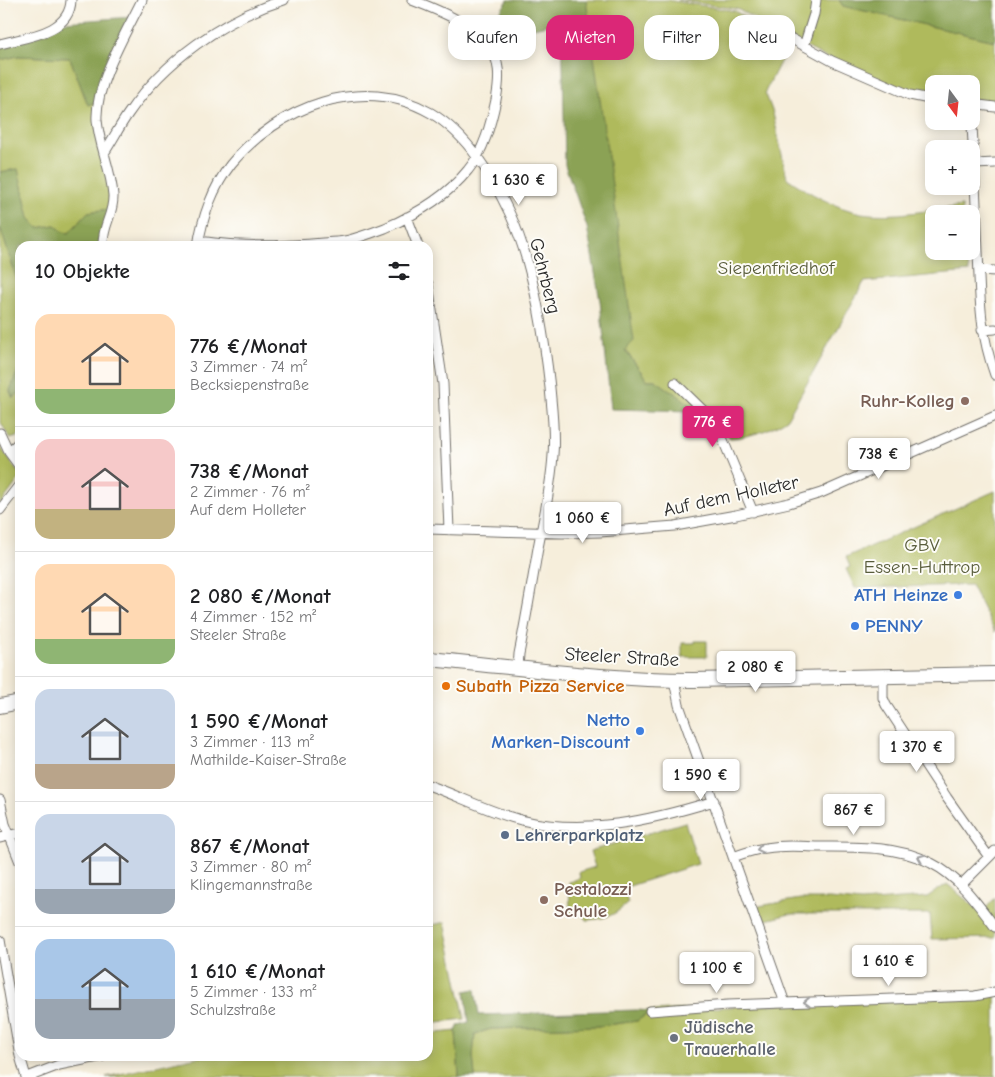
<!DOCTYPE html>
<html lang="de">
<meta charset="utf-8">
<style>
body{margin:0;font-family:"Comic Neue",sans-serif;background:#f2f2f2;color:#202124;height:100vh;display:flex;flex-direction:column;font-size:19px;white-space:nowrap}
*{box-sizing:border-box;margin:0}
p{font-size:16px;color:#757577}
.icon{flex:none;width:28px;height:28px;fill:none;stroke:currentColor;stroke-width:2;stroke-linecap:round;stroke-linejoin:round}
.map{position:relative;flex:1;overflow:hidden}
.details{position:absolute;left:15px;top:241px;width:418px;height:820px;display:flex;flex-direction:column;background:#fff;border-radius:15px;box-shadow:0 2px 12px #0003}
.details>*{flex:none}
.hud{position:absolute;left:448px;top:15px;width:472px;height:45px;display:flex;gap:10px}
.needle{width:32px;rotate:165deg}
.tools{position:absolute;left:925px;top:75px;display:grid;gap:10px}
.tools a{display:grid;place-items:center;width:55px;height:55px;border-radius:10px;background:#fff;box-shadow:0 2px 12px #0003;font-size:25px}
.price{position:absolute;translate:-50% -42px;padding:0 11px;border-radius:5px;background:#fff;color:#222;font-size:16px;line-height:32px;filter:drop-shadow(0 1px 2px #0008)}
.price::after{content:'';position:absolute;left:50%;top:30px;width:15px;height:11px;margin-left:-8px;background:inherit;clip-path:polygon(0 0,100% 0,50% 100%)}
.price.active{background:#db2777;color:#fff}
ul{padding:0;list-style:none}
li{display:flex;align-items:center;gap:15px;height:125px;padding:0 20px}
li+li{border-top:1px solid #e0e0e0}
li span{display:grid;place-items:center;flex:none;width:140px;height:100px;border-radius:15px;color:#555}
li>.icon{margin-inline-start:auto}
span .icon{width:60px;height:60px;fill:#fffc;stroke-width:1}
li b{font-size:21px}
h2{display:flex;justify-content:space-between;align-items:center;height:60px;padding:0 20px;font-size:21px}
.tag{padding:0 18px;border-radius:15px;background:#fff;box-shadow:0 2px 12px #0003;font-size:18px;line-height:45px}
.tag.active{background:#db2777;color:#fff}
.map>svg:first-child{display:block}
.green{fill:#afba5c;stroke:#6d7244}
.forest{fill:#8ba254;stroke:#5b6640}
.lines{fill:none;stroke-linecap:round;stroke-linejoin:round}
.street-casing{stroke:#726f69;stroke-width:11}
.secondary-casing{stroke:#726f69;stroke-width:16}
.street{stroke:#fff;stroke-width:9}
.secondary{stroke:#fff;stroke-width:14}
.oneway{stroke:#a0a0a0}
.education-dot{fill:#8d6e63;stroke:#fdfcf7;stroke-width:2}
.shop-dot{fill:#3f7fe0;stroke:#fdfcf7;stroke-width:2}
.food-dot{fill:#e8710a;stroke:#fdfcf7;stroke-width:2}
.service-dot{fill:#5c6f8a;stroke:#fdfcf7;stroke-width:2}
.worship-dot{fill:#6b7280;stroke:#fdfcf7;stroke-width:2}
.labels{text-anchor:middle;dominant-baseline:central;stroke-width:4;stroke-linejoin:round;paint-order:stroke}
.park-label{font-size:19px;fill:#595d3c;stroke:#fdfcf7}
.street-label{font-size:19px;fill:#2b2b2b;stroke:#fdfcf7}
.education-label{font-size:19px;font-weight:bold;fill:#785e54;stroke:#fdfcf7;text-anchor:end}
.shop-label{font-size:19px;font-weight:bold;fill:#366cbe;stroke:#fdfcf7;text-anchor:end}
.food-label{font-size:19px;font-weight:bold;fill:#c56008;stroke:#fdfcf7;text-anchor:start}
.service-label{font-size:19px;font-weight:bold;fill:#4e5e75;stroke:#fdfcf7;text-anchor:start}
.worship-label{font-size:19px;font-weight:bold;fill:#5b616d;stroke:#fdfcf7;text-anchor:start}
</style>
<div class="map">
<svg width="995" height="1077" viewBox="0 0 995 1077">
<rect width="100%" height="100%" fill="#fdfcf7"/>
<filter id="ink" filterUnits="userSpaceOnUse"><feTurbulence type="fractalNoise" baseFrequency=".02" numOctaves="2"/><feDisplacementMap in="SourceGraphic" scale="10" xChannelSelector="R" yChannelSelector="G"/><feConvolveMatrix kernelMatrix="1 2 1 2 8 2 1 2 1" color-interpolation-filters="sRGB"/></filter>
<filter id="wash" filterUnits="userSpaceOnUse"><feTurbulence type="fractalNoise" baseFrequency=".0096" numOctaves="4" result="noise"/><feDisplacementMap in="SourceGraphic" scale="20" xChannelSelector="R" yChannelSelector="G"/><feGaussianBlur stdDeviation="1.12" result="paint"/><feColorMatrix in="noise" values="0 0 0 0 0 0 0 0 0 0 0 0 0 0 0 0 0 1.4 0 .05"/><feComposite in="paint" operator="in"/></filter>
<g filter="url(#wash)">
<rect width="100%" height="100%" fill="#f6eedb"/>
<path class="green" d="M586,0h81l68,11 54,34 -24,47 8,21 14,65c22,15 48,30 74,35 32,5 68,-3 101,-7v8h-28v37h32l3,21 -105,10 -77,137c-16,11 -37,18 -57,19l-12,-19 -21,-19 -1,8 -41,-28h-8l-22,-30z
M678,0h161l4,6 152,35v66l-24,-3v-20h-37v16l-102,-39 -95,-52z
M18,56l52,2 18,47 8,-3 11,73 3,34 -22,3 -19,21 -6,-1 -8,-7 -17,3 -9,-10 -11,-49 -18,3v-112z
M0,227l20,62v76l-10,26 3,7 7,-6v42l-3,3 -7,2 -10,-18z
M0,446l20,29v3l-20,27z
M995,491v141l-24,-47 -116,3 -9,-19 4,-2 -4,-10z
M695,641h12v16h-25v-14h13z
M685,822l13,42 -75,24 5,15c-14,13 -23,16 -41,17l-8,-7 -9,-1 -1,-30 11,-4 -1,-6 16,-5 -5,-16z
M947,884l28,23 11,1 9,-10v40l-63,1 -2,-25h-140l-32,8 -5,-15 47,-8h30l31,3 66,-5z
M445,922l20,97 -37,4v-97z
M995,993v84h-520l-2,-21 2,-22 16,-5 108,-3 38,-5 14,-10z
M456,1031l3,46h-353l96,-21h226v-22z"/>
<path class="forest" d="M508,0h78l48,341 -9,9 22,30h8l41,28 -5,3 -80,-2 -11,-108 -13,-74 -22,-62 -3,-143 -48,10 -10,6 -9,11 -11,-13z
M839,0h156v41l-152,-35z
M132,17l-36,85 -8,3 -18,-47 -52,-2 -18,4v-16l63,-22z
M18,169l11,49 9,10 17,-3 8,7 6,1 19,-21 22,-3 -10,37h-80v43l-20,-62v-55z
M20,365v27l-7,6 -3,-7z
M475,989l4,26 158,-5 14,1 -14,10 -38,5 -108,3 -16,5 -2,22 2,21h-16l-3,-46 3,-6 10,-3 -4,-31z"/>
</g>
<g filter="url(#ink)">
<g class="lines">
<g class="street-casing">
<path id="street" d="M792,39l40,22 78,34 24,5
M0,44c25,-7 70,-10 71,-44
M804,46l10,-32 2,-14
M971,104l24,3
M971,109c3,47 5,94 7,142 2,46 1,79 17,124
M104,153c8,-12 15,-26 24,-39 36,-53 95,-95 156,-114
M975,164l20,-1
M407,217l11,29
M199,241c40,6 83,6 124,2 9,-1 18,-1 26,-3 12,-3 25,-8 36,-12 30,-13 63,-33 83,-58 16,-19 23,-47 28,-70 4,-21 5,-40 -9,-58 -14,-18 -54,-34 -75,-42
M103,246c-1,-21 11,-31 10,-51 -2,-26 -14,-50 -16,-75 -2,-36 29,-87 45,-120
M198,246c4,-28 15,-59 33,-82 47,-57 131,-91 200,-51 37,22 61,63 79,101 23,49 34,120 40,174 2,22 5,45 3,67 -2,32 -9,62 -15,93 -6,35 -12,71 -19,106l-1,14
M979,270l16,1
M428,284l15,100 6,146
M982,330l13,-1
M675,383l41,40 37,89
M0,433l9,19 11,15
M9,452l11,-11
M0,510l20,-26
M428,529l134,4 38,-1 75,-6 61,-11 53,-12 32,-10 174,-77
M883,676v22l3,7 61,93 42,59
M674,680l5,25 106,298
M428,785c31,11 61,27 93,35 65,16 131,0 193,-19
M0,800l5,24 15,38
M0,838l20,-5
M733,857c11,-4 22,-8 33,-9 17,-3 33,-2 50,-1 37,0 81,-2 115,16 28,14 46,40 64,64
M961,885l34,-34
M0,940l20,116
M650,1011l78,-6 247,-9 20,-4
M20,1056l6,21
M28,1077l31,-12 44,-9"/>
</g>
<g class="secondary-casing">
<path id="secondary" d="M428,659c88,8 176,21 265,21l302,-6
M0,706l20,-4"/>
</g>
<use href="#street" class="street"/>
<use href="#secondary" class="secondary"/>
</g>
<defs><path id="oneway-chevron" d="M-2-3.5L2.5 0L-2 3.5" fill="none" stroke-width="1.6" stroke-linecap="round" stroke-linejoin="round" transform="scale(1.25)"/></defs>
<g class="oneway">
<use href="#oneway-chevron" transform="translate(760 849) rotate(168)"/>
<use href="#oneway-chevron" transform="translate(921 858) rotate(-158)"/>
<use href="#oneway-chevron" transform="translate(807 1002) rotate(178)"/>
</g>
</g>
<g class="education-dot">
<circle cx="965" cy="401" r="5"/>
<circle cx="544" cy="900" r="5"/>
</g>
<g class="shop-dot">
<circle cx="958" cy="595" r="5"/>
<circle cx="855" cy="626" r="5"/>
<circle cx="640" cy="731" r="5"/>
</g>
<circle class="food-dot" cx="446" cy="686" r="5"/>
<circle class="service-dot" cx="505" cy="835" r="5"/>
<circle class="worship-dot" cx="674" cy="1038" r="5"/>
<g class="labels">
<g class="park-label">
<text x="776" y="268">Siepenfriedhof</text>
<text x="922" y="545">GBV<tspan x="922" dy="22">Essen-Huttrop</tspan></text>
</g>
<g class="street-label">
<text transform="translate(545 276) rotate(76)">Gehrberg</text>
<text transform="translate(731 496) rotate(-12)">Auf dem Holleter</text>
<text transform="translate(622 657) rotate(3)">Steeler Straße</text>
</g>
<g class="education-label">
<text x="955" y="401">Ruhr-Kolleg</text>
<text x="554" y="889" text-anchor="start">Pestalozzi<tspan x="554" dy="22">Schule</tspan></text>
</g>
<g class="shop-label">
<text x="948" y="595">ATH Heinze</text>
<text x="865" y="626" text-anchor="start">PENNY</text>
<text x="630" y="720">Netto<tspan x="630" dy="22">Marken-Discount</tspan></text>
</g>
<g class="food-label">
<text x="456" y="686">Subath Pizza Service</text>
</g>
<g class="service-label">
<text x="515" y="835">Lehrerparkplatz</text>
</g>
<g class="worship-label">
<text x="684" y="1027">Jüdische<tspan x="684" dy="22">Trauerhalle</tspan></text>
</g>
</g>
</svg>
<div class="tools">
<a><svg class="needle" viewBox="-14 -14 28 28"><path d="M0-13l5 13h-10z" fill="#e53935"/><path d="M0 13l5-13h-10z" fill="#757577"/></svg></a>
<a>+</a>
<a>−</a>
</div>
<b class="price" style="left:519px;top:206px">1 630 €</b>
<b class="price active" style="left:713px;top:448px">776 €</b>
<b class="price" style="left:879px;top:480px">738 €</b>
<b class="price" style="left:583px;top:544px">1 060 €</b>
<b class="price" style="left:756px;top:693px">2 080 €</b>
<b class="price" style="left:917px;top:773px">1 370 €</b>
<b class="price" style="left:701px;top:801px">1 590 €</b>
<b class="price" style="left:854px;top:836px">867 €</b>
<b class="price" style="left:889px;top:987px">1 610 €</b>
<b class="price" style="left:717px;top:994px">1 100 €</b>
<div class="hud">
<a class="tag">Kaufen</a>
<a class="tag active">Mieten</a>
<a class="tag">Filter</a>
<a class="tag">Neu</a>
</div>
<section class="details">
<h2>10 Objekte<svg class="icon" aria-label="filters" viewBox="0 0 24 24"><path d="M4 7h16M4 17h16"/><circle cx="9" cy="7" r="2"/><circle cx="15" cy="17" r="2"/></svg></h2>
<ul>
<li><span style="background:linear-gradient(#ffd9b3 75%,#8fb573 0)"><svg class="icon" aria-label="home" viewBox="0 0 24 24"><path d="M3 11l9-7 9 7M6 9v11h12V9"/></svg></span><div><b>776 €/Monat</b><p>3 Zimmer · 74 m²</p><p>Becksiepenstraße</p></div></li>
<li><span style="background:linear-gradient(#f6c9c9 70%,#c2b280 0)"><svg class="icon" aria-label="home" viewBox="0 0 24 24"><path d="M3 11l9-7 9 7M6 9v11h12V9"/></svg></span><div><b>738 €/Monat</b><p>2 Zimmer · 76 m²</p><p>Auf dem Holleter</p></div></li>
<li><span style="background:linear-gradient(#ffd9b3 75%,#8fb573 0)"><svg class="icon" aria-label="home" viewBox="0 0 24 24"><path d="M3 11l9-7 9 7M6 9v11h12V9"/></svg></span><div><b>2 080 €/Monat</b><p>4 Zimmer · 152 m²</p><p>Steeler Straße</p></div></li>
<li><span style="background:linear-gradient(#c9d6e8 75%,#b9a48a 0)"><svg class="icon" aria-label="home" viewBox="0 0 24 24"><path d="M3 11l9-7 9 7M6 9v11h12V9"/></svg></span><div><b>1 590 €/Monat</b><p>3 Zimmer · 113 m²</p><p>Mathilde-Kaiser-Straße</p></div></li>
<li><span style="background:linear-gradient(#c9d6e8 75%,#9aa5b1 0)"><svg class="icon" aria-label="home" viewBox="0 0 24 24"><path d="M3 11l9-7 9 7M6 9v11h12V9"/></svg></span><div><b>867 €/Monat</b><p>3 Zimmer · 80 m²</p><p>Klingemannstraße</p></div></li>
<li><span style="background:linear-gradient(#a9c7e8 60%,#9aa5b1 0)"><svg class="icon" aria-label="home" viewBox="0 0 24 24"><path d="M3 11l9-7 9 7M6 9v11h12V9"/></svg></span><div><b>1 610 €/Monat</b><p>5 Zimmer · 133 m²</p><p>Schulzstraße</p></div></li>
</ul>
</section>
</div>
